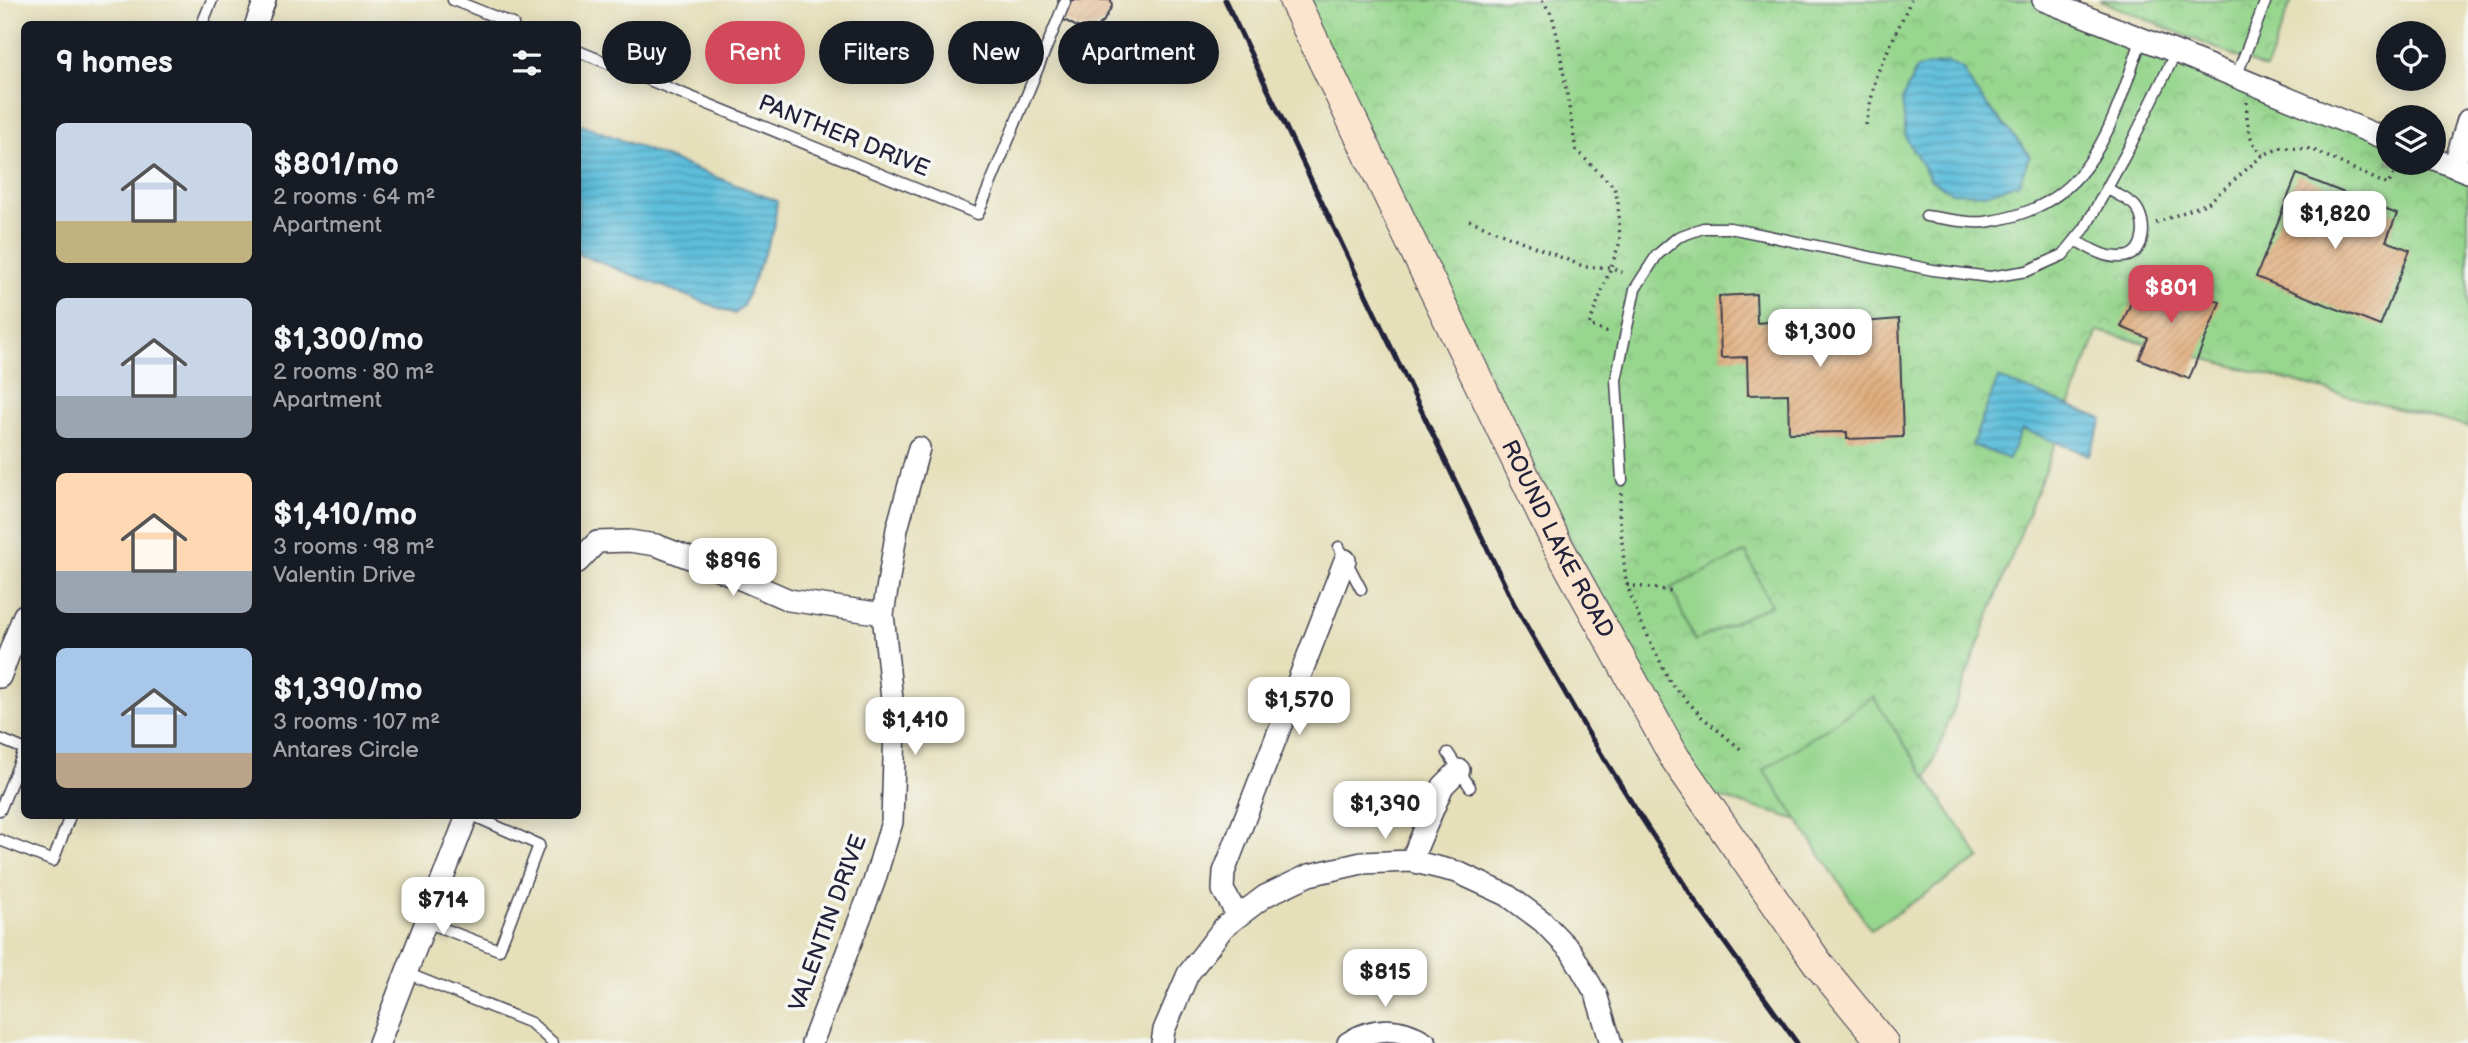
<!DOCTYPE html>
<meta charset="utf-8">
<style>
body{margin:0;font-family:"Balsamiq Sans",sans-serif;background:#20242c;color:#f1f3f6;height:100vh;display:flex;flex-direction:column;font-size:26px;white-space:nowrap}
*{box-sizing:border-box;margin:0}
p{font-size:23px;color:#9ea1a6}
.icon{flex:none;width:38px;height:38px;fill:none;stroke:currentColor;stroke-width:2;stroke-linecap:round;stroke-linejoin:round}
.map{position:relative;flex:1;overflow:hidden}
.side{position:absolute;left:21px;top:21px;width:560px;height:798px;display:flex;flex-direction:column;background:#171b24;border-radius:10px;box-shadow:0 4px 18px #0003}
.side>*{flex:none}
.banner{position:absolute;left:602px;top:21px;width:665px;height:63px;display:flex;gap:14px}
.fabs{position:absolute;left:2376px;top:21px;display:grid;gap:14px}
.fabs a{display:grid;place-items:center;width:70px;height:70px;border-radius:50%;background:#171b24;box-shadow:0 4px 18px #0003;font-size:35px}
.price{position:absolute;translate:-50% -60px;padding:0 16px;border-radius:14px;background:#fff;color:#222;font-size:23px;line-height:46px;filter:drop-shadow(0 2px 4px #0008)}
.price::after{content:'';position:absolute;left:50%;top:42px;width:21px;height:16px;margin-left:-10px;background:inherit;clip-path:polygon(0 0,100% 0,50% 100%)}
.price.current{background:#d1495b;color:#fff}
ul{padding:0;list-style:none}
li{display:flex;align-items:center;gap:21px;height:175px;padding:0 35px}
li span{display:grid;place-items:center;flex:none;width:196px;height:140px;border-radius:10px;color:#555}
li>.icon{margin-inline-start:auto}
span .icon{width:84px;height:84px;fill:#fffc;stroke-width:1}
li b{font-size:30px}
h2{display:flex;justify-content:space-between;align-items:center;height:84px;padding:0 35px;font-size:30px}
.tag{padding:0 24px;border-radius:32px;background:#171b24;box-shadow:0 4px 18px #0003;font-size:24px;line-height:63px}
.tag.current{background:#d1495b;color:#fff}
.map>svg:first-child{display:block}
.park{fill:url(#park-crowns);stroke:#5c7c64;stroke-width:2}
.garden{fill:#96d68d;stroke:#5c7c64;stroke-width:2}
.water{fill:url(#water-rules);stroke:#40708b;stroke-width:2}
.building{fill:url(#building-hatch)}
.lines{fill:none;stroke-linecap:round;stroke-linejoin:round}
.lane-casing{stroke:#3f3e4e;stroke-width:13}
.street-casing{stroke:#3f3e4e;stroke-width:24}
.secondary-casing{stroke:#3f3e4e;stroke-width:32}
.path{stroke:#3f3e4e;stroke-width:3.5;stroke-dasharray:2 5;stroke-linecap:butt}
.lane{stroke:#fff;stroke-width:10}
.street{stroke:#fff;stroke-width:21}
.secondary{stroke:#fbe5cf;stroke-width:30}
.rail{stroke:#22223b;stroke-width:5}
.labels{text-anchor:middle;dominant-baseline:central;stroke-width:7;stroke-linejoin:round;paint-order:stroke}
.street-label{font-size:23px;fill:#22223b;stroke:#f6f6f2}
</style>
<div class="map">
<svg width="2468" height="1043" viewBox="0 0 2468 1043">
<defs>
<pattern id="park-crowns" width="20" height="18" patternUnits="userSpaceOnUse" patternTransform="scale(1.75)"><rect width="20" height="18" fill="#96d68d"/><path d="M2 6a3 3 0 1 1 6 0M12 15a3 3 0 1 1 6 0" fill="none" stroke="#81b77b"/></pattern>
<pattern id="water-rules" width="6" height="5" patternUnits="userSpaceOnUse" patternTransform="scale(1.75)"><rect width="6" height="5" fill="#5dbedb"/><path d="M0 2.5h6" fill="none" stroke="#4c9ab3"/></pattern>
<pattern id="building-hatch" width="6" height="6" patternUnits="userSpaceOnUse" patternTransform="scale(1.75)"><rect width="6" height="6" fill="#e0ae7e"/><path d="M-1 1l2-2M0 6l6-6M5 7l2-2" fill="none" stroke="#c0956e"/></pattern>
</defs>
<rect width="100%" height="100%" fill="#f6f6f2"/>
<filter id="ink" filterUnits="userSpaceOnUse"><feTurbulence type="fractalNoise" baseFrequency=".0143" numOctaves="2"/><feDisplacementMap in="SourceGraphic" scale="14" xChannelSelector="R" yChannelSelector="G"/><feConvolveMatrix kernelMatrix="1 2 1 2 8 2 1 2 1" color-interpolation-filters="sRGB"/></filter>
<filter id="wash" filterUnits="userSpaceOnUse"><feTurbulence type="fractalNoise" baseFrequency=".00686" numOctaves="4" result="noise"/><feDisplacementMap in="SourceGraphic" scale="28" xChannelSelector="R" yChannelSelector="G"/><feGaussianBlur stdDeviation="1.57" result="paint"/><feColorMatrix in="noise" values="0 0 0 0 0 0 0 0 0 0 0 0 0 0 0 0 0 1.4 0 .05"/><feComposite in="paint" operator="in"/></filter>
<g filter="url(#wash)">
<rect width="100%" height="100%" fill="#e5dfba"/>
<path class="park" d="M1300,0h743l346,140v23h45l34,9v255l-370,-96 -198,518 -203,-58z
M2099,0h193l-26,69z"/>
<path class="garden" d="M1746,552l25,53 -76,36 -24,-53z
M1873,697l107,161 -109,72 -107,-160z"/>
<path class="water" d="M1947,62l15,7 14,23 54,63 -11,28 -34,11 -34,-2 -20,-12 -25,-42 -4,-38 14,-31z
M578,123l199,78 -3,28 -31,77 -8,8 -157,-60z
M1998,378l105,41 -14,36 -67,-26 -13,30 -37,-14z"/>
<g id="blocks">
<path class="building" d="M1058,0h53l1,6 -9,16 -7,5 -17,1 -15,-8 -4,-8z
M2297,174l100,40 -11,27 24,9 -30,76 -124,-49z
M2140,280l27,11 3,-9 50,20 -31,77 -50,-20 9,-21 -27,-11z
M1756,294l1,29 80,-7 2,8 60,-5 4,118 -56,2v-7l-58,1 -1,-39 -40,1 -1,-38 -26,1 -2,-62z"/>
</g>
</g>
<g filter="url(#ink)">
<use href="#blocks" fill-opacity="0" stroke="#3f3e4e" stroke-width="2"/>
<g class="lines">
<g class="lane-casing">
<path id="lane" d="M453,0l60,24
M202,24l10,-24
M578,51l400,163 87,-212
M2236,77l30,-77
M1926,216c18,2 41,8 59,6 108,-14 126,-96 157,-184
M2075,240c15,8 28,18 46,17 25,0 27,-36 14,-51 -7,-7 -20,-12 -28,-18
M1622,480l-6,-100 19,-91 22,-34 21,-18 25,-9h27l203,42 57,7 37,-6 36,-16 22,-27 44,-80 47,-96
M1339,547l22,42
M0,739l24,10
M1448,753l22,34
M0,810l24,-59
M0,840l53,21 17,-45
M426,922l73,28 40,-105 -65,-29
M406,973l125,50 22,20"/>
</g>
<g class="street-casing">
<path id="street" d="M2043,0l133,52 213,88
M256,24l9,-24
M2434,159l34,13
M2454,167l14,-47
M578,562l19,-20 32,-1 27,4 57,22 76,33 94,14
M0,677l24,-62
M1411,861l32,-75 16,-16
M1238,916l-15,-26 1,-18 121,-312
M379,1043l88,-227
M812,1043l62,-161 18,-60 3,-94 -12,-114 14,-85 22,-81
M1162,1043l2,-13 24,-56 36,-47 41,-31 44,-21 53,-12 49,-2 46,11 50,23 35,26 29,30 25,43 15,49
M1348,1043c25,-17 53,-17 78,0"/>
</g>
<g class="secondary-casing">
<g id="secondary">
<path id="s1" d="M1294,0l265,548 116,210 144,207 64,78"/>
</g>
</g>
<path class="path" d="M1542,0l10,15 6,24 18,111 38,37 4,15 2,40 -9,25 14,7
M2247,102c-1,19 1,40 16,53
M1866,125l10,-49 35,-76
M1469,220l116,47h26l-22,58 22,9
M2156,223l52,-20 55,-48 18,-7 30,1 77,36 9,-18
M1621,493l-2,18 7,71 14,38 30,62 32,35 41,34
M1627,585l46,6"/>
<use href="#lane" class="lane"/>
<use href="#street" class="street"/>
<use href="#secondary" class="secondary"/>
<path class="rail" d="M1225,0l289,604 73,127 50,80 62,96 98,136"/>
</g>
</g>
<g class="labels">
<g class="street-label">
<text transform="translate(844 136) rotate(22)">PANTHER DRIVE</text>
<text stroke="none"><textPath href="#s1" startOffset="600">ROUND LAKE ROAD</textPath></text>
<text transform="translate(828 923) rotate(-70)">VALENTIN DRIVE</text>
</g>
</g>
</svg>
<div class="fabs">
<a><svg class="icon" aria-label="locate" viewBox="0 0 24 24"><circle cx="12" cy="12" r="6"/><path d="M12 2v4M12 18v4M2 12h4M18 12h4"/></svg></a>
<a><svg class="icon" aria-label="layers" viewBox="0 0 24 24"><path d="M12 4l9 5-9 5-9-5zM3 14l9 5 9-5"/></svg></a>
</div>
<b class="price" style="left:2335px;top:251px">$1,820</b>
<b class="price current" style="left:2171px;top:325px">$801</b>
<b class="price" style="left:1820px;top:369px">$1,300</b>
<b class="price" style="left:733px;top:598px">$896</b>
<b class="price" style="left:1299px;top:737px">$1,570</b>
<b class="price" style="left:915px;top:757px">$1,410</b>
<b class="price" style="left:1385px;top:841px">$1,390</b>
<b class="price" style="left:443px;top:937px">$714</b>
<b class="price" style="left:1385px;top:1009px">$815</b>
<div class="banner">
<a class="tag">Buy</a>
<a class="tag current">Rent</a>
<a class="tag">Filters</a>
<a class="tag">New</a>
<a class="tag">Apartment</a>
</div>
<section class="side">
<h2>9 homes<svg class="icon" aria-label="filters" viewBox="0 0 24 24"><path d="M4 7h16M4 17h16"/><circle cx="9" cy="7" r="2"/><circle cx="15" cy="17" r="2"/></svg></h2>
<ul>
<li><span style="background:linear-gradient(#c9d6e8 70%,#c2b280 0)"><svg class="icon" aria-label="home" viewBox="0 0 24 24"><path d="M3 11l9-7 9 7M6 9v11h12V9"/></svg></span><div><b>$801/mo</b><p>2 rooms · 64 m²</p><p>Apartment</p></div></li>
<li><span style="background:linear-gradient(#c9d6e8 70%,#9aa5b1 0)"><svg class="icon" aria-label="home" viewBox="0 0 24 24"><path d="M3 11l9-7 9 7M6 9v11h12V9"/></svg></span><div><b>$1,300/mo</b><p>2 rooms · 80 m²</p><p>Apartment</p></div></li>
<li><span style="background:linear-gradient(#ffd9b3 70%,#9aa5b1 0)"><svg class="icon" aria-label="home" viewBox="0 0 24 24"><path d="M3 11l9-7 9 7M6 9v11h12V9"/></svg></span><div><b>$1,410/mo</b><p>3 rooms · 98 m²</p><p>Valentin Drive</p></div></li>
<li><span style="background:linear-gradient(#a9c7e8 75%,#b9a48a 0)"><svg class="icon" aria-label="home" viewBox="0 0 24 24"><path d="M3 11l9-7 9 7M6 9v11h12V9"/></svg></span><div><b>$1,390/mo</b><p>3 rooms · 107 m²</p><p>Antares Circle</p></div></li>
</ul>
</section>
</div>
